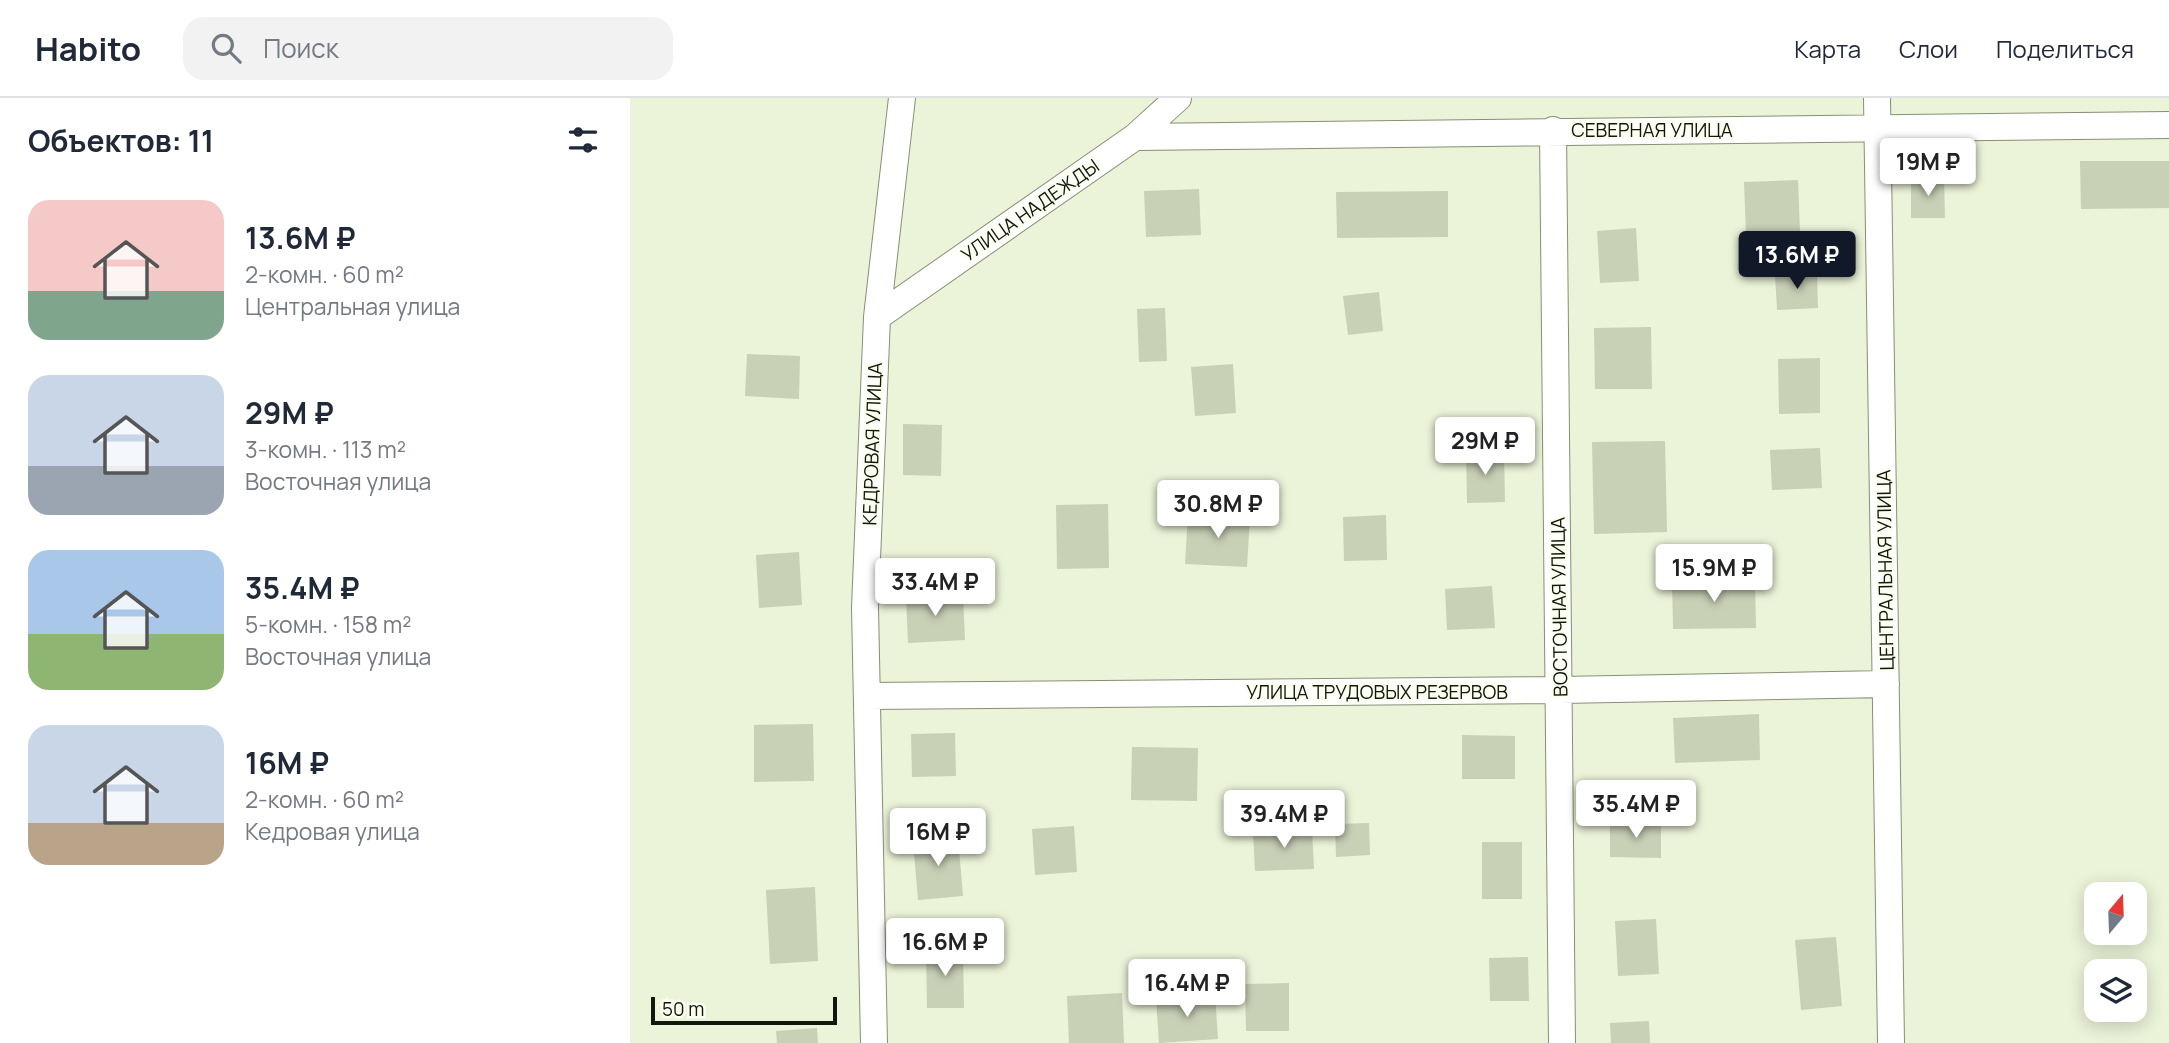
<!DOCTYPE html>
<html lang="ru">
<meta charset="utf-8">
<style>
body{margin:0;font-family:Manrope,sans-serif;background:#f2f2f3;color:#1f2937;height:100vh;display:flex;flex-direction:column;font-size:26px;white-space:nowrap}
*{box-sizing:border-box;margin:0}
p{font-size:23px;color:#747a83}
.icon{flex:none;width:38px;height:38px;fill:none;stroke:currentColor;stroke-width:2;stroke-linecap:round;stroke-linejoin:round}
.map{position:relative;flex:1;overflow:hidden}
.sheet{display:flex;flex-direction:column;background:#fff;width:630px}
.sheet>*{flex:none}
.needle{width:46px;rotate:19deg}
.fabs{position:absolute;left:1454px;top:784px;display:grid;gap:14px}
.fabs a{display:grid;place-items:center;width:63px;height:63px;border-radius:14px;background:#fff;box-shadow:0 4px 18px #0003;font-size:35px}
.scale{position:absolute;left:21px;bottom:18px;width:186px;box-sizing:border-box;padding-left:7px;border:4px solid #13160d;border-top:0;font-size:19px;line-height:24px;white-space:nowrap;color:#13160d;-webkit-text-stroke:5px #faffef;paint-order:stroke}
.price{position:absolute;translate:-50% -60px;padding:0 16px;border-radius:7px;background:#fff;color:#222;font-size:23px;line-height:46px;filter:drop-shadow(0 2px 4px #0008)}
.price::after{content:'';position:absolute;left:50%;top:42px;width:21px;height:16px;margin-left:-10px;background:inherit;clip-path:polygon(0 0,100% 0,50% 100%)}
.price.on{background:#111827;color:#fff}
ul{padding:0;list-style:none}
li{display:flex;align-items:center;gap:21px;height:175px;padding:0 28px}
li span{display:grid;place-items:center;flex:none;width:196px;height:140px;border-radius:21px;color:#555}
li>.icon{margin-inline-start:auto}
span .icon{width:84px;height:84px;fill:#fffc;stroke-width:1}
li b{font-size:30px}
h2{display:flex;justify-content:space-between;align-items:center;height:84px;padding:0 28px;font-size:30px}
header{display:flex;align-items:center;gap:42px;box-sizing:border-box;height:98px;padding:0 35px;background:#fff;border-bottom:2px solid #e0e1e3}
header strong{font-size:33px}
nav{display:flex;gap:38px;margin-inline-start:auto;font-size:24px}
.search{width:490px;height:63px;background:#f2f2f3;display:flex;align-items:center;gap:18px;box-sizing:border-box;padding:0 24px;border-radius:21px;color:#747a83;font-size:26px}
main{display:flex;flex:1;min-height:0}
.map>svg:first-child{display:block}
.building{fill:#c8d0b6}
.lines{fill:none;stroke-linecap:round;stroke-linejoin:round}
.street-casing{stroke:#878f76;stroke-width:28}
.street{stroke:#fff;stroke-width:26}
.labels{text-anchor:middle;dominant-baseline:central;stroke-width:5;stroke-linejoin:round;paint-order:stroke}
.street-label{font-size:19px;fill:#13160d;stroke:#faffef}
</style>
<header>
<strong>Habito</strong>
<div class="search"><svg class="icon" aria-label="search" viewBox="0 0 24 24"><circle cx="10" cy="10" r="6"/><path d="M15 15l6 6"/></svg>Поиск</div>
<nav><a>Карта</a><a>Слои</a><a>Поделиться</a></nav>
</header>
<main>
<section class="sheet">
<h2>Объектов: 11<svg class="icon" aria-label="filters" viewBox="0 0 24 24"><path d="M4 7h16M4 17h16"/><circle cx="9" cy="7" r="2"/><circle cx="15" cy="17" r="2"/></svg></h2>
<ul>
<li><span style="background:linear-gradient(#f6c9c9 65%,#7fa58c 0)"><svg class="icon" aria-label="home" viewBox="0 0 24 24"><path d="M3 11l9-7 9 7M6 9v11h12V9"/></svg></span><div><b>13.6M ₽</b><p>2-комн. · 60 m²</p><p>Центральная улица</p></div></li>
<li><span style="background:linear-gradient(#c9d6e8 65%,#9aa5b1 0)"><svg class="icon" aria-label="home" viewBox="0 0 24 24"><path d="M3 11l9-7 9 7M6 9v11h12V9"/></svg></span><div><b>29M ₽</b><p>3-комн. · 113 m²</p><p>Восточная улица</p></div></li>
<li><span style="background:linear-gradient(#a9c7e8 60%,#8fb573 0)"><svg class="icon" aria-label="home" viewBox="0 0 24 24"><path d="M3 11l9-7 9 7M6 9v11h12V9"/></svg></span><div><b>35.4M ₽</b><p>5-комн. · 158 m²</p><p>Восточная улица</p></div></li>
<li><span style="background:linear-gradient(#c9d6e8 70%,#b9a48a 0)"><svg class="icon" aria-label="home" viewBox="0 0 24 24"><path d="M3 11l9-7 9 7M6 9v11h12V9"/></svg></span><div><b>16M ₽</b><p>2-комн. · 60 m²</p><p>Кедровая улица</p></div></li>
</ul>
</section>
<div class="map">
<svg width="1539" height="945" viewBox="0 0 1539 945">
<rect width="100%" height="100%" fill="#ebf3d8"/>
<path class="building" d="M1450,63h89v47l-88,1z
M1314,79l1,41h-34v-40z
M1168,82l2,52 -54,2 -2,-52z
M569,91l2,46 -55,2 -2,-46z
M818,93v46l-111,1 -1,-46z
M1006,130l3,53 -39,2 -3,-52z
M1187,173l1,37 -41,2 -2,-36z
M749,194l4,39 -35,4 -5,-39z
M535,210l2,53 -28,1 -2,-53z
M1021,229l1,62h-57l-1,-61z
M117,256l53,2 -1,43 -54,-3z
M1190,260v55l-41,1 -1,-55z
M603,266l3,49 -41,3 -4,-49z
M273,326l39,1 -1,51 -38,-1z
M1035,343l2,91 -73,2 -2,-92z
M1190,350l2,40 -50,2 -2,-40z
M836,353h38l1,51 -38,1z
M478,406l1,64 -52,1 -1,-64z
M558,416l62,3 -3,50 -62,-3z
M756,417l1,45 -43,1 -1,-44z
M169,454l3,53 -43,3 -3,-53z
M1125,482l1,48 -83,1 -1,-48z
M862,488l3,42 -48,2 -2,-41z
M333,496l2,46 -57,3 -2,-47z
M1129,616l1,46 -85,3 -2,-45z
M183,626l1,57 -60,1v-57z
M325,635l1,43 -44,1 -1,-43z
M832,637l53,1v43h-53z
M502,649l66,1 -1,53 -66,-1z
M980,723l51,1v36l-51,-1z
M739,725l1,32 -34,2 -1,-33z
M444,728l3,46 -42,3 -3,-46z
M682,731l2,40 -59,2 -2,-39z
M328,739l5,59 -45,4 -5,-59z
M852,744h40v57h-40z
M185,789l3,74 -48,3 -4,-74z
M1026,821l3,55 -41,2 -3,-55z
M1206,839l6,69 -41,4 -6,-70z
M296,851h37l1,59h-37z
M898,859l1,44h-39l-1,-43z
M659,885v48h-43l-1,-47z
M492,895l2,50h-55l-2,-47z
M585,896l3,45 -59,4 -3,-45z
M1019,923l1,22h-39l-1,-20z
M187,930l1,15h-41l-1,-12z"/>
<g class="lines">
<g class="street-casing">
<path id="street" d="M1247,0l14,945
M923,32l9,913
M505,39l1034,-12
M247,219l258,-180 43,-39
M237,598l693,-6 326,-6
M244,945l-9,-435 12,-291 25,-219"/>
</g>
<use href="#street" class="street"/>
</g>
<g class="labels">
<g class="street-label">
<text x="1022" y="32">СЕВЕРНАЯ УЛИЦА</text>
<text transform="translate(400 112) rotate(-35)">УЛИЦА НАДЕЖДЫ</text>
<text transform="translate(242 346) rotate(-88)">КЕДРОВАЯ УЛИЦА</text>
<text transform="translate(1255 472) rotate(-91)">ЦЕНТРАЛЬНАЯ УЛИЦА</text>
<text transform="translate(929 509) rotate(-91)">ВОСТОЧНАЯ УЛИЦА</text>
<text x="747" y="594">УЛИЦА ТРУДОВЫХ РЕЗЕРВОВ</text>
</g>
</g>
</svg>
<div class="fabs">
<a><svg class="needle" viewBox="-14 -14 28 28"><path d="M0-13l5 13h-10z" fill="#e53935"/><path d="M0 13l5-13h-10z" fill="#747a83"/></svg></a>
<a><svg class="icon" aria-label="layers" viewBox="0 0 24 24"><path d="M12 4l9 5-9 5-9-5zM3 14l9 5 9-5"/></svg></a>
</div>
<div class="scale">50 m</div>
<b class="price" style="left:1298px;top:100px">19M ₽</b>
<b class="price on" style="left:1167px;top:193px">13.6M ₽</b>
<b class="price" style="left:855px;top:379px">29M ₽</b>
<b class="price" style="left:588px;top:442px">30.8M ₽</b>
<b class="price" style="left:1084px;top:506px">15.9M ₽</b>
<b class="price" style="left:305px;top:520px">33.4M ₽</b>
<b class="price" style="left:1006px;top:742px">35.4M ₽</b>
<b class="price" style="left:654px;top:752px">39.4M ₽</b>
<b class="price" style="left:308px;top:770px">16M ₽</b>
<b class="price" style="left:315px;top:880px">16.6M ₽</b>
<b class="price" style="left:557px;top:921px">16.4M ₽</b>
</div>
</main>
